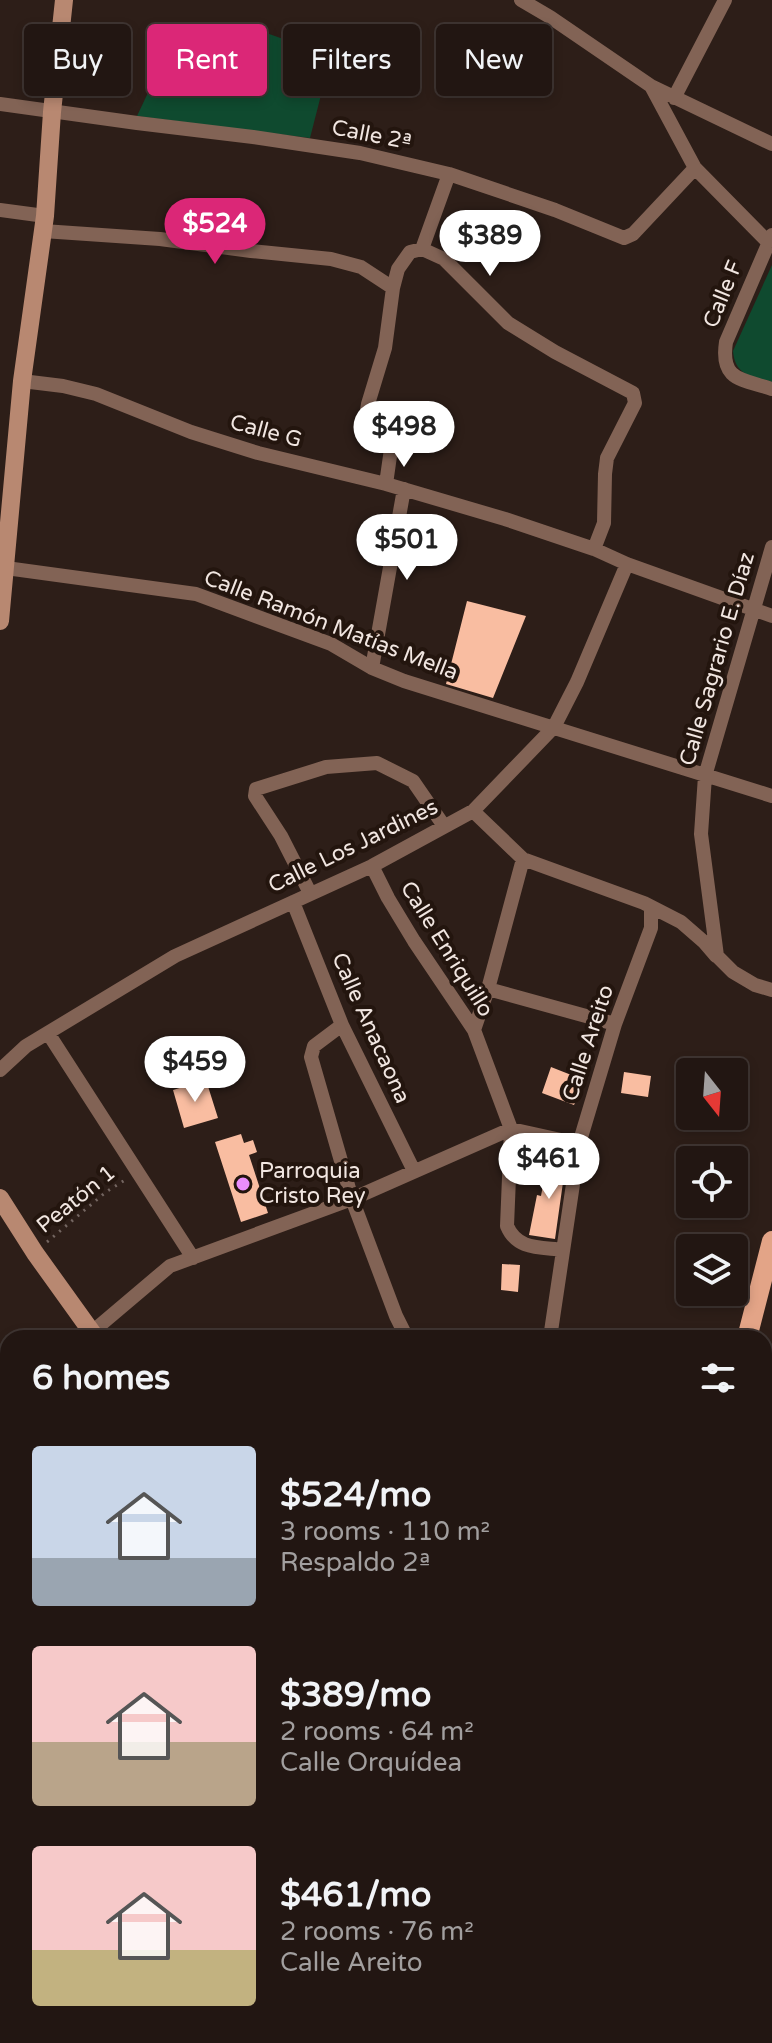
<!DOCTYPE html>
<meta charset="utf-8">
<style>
body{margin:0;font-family:"Varela Round",sans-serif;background:#2a1f1b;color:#f1f3f6;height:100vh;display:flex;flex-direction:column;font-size:30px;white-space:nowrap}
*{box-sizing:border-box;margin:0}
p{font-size:26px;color:#a29f9f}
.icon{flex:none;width:44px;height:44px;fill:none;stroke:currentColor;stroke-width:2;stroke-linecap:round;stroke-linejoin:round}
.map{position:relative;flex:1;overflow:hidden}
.sheet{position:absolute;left:0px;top:1330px;width:772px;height:714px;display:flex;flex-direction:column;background:#221612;border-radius:24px 24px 0 0;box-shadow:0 4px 12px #0003,0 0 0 2px #3f3532}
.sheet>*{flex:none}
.hud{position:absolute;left:24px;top:24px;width:724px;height:72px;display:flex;gap:16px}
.needle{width:52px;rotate:163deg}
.tools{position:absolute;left:676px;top:1058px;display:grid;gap:16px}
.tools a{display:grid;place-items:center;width:72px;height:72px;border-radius:8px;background:#221612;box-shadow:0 4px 12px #0003,0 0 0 2px #3f3532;font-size:40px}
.price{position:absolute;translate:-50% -68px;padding:0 18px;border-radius:28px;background:#fff;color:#222;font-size:26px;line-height:52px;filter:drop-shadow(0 2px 4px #0008)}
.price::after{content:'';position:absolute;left:50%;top:48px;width:24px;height:18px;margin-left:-12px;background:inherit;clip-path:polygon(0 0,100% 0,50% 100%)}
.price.current{background:#db2777;color:#fff}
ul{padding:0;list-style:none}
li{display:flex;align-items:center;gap:24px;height:200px;padding:0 32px}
li span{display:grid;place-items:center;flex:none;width:224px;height:160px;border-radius:8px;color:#555}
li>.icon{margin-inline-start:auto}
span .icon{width:96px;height:96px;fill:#fffc;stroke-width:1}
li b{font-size:34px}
h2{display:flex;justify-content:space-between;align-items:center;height:96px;padding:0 32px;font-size:34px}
.pill{padding:0 28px;border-radius:8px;background:#221612;box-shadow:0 4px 12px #0003,0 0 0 2px #3f3532;font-size:28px;line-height:72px}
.pill.current{background:#db2777;color:#fff}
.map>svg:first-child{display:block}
.green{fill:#0f4a2f}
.building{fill:#f9bda1}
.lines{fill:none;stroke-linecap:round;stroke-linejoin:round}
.path{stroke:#746661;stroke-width:3;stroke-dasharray:2 6;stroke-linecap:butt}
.street{stroke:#826355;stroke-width:14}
.secondary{stroke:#b88871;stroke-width:18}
.primary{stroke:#e3a487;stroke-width:20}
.poi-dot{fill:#ea8dfd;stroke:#23150e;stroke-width:3}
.labels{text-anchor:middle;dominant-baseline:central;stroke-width:8;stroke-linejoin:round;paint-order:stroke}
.street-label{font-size:22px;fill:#f1e6e1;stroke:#23150e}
.poi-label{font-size:22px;fill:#f1e6e1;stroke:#23150e;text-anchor:start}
</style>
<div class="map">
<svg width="772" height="2043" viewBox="0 0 772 2043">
<rect width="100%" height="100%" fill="#2d1e18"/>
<path class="green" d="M206,24l52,6 73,26 -21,82 -173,-22 43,-91z
M772,265v117c-20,-6 -37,-6 -39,-31z
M772,1748v95l-8,-19v-74z
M201,2036h144l4,7h-144z"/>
<path class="building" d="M467,601l59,15 -33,82 -47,-14z
M551,1067l33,13 -10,25 -32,-12z
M624,1072l27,4 -3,21 -27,-4z
M206,1080l12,38 -34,10 -11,-38z
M241,1134l3,9 9,-3 4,12 -8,3 19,58 -27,9 -26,-80z
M548,1158l18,3 -11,78 -26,-4 8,-40 4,1z
M502,1264l18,1 -2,27 -17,-2z"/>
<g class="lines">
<path class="path" d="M47,1242l59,-50 19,-12
M241,2036l3,7
M287,2036l4,7"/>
<path class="street" d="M521,0l29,17 101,69 121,58
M651,86l44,82 73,74
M674,98l51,-98
M0,104l137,19 116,14 107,16 89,21 106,36 69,28 9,-4 62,-66
M0,210l45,6
M43,231l117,8 91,12 80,8 30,8 32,21
M772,235l-46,107c-6,39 16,37 46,47
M422,249l27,-75
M22,381l41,5 33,8 95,38 67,21 128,31 119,35 89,30 33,15 145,52
M386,484l6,-42 -9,-11 -13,-8 -4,-6 2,-13 17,-56 8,-60 5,-19 12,-17 12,-3 22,10 64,64 47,29 78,41 2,10 -28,55 -2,16 -1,49 -10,26
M772,547l-67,229 -4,58 16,122 16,16 22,13 17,5
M6,568l190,26 135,50 41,24 32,13 368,115
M372,668l32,-179
M473,811l50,48 121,44 37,19 23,20 12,14
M372,866l16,32 26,43 60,89 37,99 -4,97c10,24 33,21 56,24
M310,893l-29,-57 -26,-40 1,-7 70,-22 51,-4 36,18 31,45
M293,902l49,123 72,146
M488,989l127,35
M342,1025l-28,21 -3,11 41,142 44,117 11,22
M474,1030l14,-41 35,-130
M48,1033l145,225
M0,1070l26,-24 149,-90 197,-90 101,-55 81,-84 23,-45 50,-118
M92,1332l78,-66 182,-67 159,-70 68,15
M550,1338l29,-194 36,-120 36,-96v-21
M764,1420l8,8
M0,1558l8,1
M764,1615l8,-7
M0,1686l8,-1
M764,1739l8,-2
M0,1804l8,11
M764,1855l8,19
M0,2028l8,-4
M25,2036l3,7
M190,2036l4,7
M354,2036l4,7
M711,2043l2,-7"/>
<path class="secondary" d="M0,621l22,-240 23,-165 7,-104 12,-112
M0,1198l35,55 61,85
M529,2036l4,7"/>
<path class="primary" d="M747,1338l25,-97
M578,2036l3,7"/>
</g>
<circle class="poi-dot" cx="243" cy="1184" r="8"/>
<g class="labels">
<g class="street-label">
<text transform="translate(372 135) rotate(11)">Calle 2ª</text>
<text transform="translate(723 294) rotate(-68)">Calle F</text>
<text transform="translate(266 431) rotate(15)">Calle G</text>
<text transform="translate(331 625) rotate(21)">Calle Ramón Matías Mella</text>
<text transform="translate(717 659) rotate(-74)">Calle Sagrario E. Díaz</text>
<text transform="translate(353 846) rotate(-26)">Calle Los Jardines</text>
<text transform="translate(447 949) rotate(58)">Calle Enriquillo</text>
<text transform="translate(371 1028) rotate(66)">Calle Anacaona</text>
<text transform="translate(588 1043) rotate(-72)">Calle Areito</text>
<text transform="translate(76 1199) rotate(-39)">Peatón 1</text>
</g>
<g class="poi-label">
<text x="259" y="1171">Parroquia<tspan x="259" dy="25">Cristo Rey</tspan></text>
</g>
</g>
</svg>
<div class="tools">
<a><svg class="needle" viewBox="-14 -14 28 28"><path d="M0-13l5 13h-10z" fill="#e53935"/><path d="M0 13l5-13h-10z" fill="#a29f9f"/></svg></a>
<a><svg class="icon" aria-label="locate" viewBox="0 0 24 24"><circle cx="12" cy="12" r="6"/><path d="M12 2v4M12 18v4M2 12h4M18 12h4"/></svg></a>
<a><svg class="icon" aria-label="layers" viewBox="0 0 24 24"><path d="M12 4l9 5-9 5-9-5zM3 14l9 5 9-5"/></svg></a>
</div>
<b class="price current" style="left:215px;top:266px">$524</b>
<b class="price" style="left:490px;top:278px">$389</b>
<b class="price" style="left:404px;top:469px">$498</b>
<b class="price" style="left:407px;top:582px">$501</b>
<b class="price" style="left:195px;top:1104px">$459</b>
<b class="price" style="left:549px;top:1201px">$461</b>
<div class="hud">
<a class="pill">Buy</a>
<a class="pill current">Rent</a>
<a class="pill">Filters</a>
<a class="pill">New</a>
</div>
<section class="sheet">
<h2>6 homes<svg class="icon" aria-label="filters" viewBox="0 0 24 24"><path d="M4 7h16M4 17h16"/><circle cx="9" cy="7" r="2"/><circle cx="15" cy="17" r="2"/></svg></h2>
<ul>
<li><span style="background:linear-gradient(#c9d6e8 70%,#9aa5b1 0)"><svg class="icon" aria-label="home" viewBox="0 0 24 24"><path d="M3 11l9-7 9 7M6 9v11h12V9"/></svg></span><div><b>$524/mo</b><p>3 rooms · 110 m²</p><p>Respaldo 2ª</p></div></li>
<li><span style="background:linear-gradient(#f6c9c9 60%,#b9a48a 0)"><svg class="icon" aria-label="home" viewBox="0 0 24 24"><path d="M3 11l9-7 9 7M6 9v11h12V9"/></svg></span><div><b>$389/mo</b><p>2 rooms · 64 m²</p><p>Calle Orquídea</p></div></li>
<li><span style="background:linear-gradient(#f6c9c9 65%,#c2b280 0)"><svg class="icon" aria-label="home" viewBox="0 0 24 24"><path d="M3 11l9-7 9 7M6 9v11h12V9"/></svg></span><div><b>$461/mo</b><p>2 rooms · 76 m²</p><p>Calle Areito</p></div></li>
</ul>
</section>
</div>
